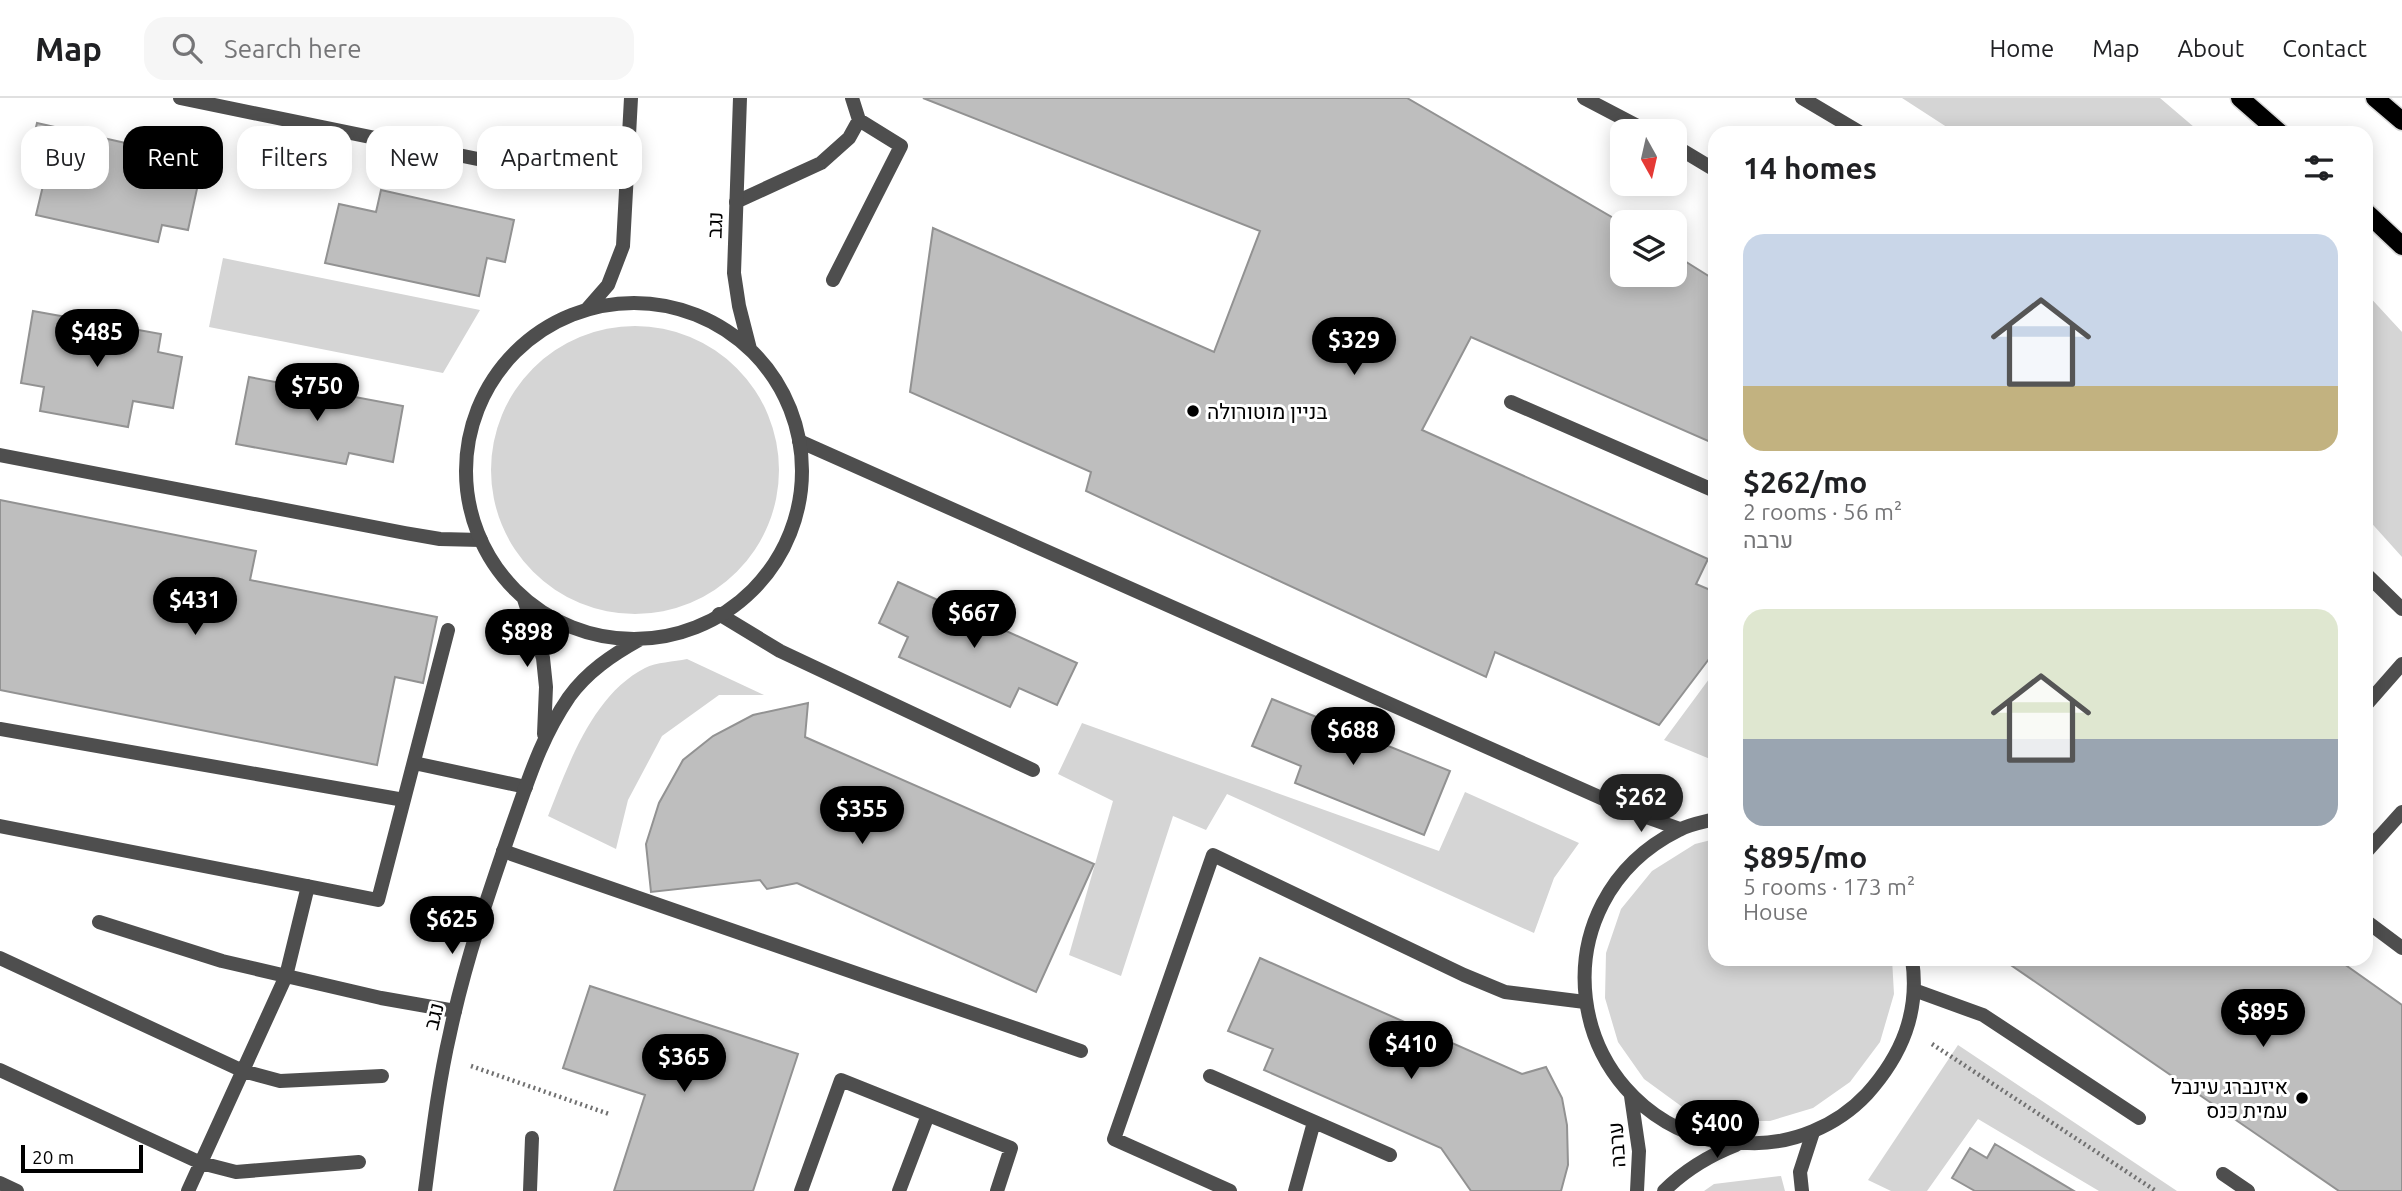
<!DOCTYPE html>
<meta charset="utf-8">
<style>
body{margin:0;font-family:Ubuntu,Heebo,sans-serif;background:#f6f6f6;color:#202124;height:100vh;display:flex;flex-direction:column;font-size:26px;white-space:nowrap}
*{box-sizing:border-box;margin:0}
p{font-size:23px;color:#757577}
.icon{flex:none;width:38px;height:38px;fill:none;stroke:currentColor;stroke-width:2;stroke-linecap:round;stroke-linejoin:round}
.map{position:relative;flex:1;overflow:hidden}
.details{position:absolute;left:1708px;top:28px;width:665px;height:840px;display:flex;flex-direction:column;background:#fff;border-radius:21px;box-shadow:0 4px 18px #0003}
.details>*{flex:none}
.banner{position:absolute;left:21px;top:28px;width:665px;height:63px;display:flex;gap:14px}
.needle{width:46px;rotate:172deg}
.fabs{position:absolute;left:1610px;top:21px;display:grid;gap:14px}
.fabs a{display:grid;place-items:center;width:77px;height:77px;border-radius:14px;background:#fff;box-shadow:0 4px 18px #0003;font-size:35px}
.scale{position:absolute;left:21px;bottom:18px;width:122px;box-sizing:border-box;padding-left:7px;border:4px solid #000;border-top:0;font-size:19px;line-height:24px;white-space:nowrap;color:#000;-webkit-text-stroke:5px #fff;paint-order:stroke}
.price{position:absolute;translate:-50% -60px;padding:0 16px;border-radius:24px;background:#000;color:#fff;font-size:23px;line-height:46px;filter:drop-shadow(0 2px 4px #0008)}
.price::after{content:'';position:absolute;left:50%;top:42px;width:21px;height:16px;margin-left:-10px;background:inherit;clip-path:polygon(0 0,100% 0,50% 100%)}
.price.active{background:#222;color:#fff}
ul{padding:0;list-style:none}
li{display:grid;align-content:center;gap:14px;height:371px;padding:0 35px}
li span{display:grid;place-items:center;height:217px;border-radius:21px;color:#555}
li>.icon{margin-inline-start:auto}
span .icon{width:126px;height:126px;fill:#fffc;stroke-width:1}
li b{font-size:30px}
h2{display:flex;justify-content:space-between;align-items:center;height:84px;padding:0 35px;font-size:30px}
.pill{padding:0 24px;border-radius:21px;background:#fff;box-shadow:0 4px 18px #0003;font-size:24px;line-height:63px}
.pill.active{background:#000;color:#fff}
header{display:flex;align-items:center;gap:42px;box-sizing:border-box;height:98px;padding:0 35px;background:#fff;border-bottom:2px solid #e0e0e0}
header strong{font-size:33px}
nav{display:flex;gap:38px;margin-inline-start:auto;font-size:24px}
.search{width:490px;height:63px;background:#f6f6f6;display:flex;align-items:center;gap:18px;box-sizing:border-box;padding:0 24px;border-radius:21px;color:#757577;font-size:26px}
.map>svg:first-child{display:block}
.green{fill:#d5d5d5}
.building{fill:#bebebe;stroke:#929292;stroke-width:2}
.lines{fill:none;stroke-linecap:round;stroke-linejoin:round}
.primary-casing{stroke:#dbdbdb;stroke-width:21}
.path{stroke:#707070;stroke-width:4.5;stroke-dasharray:2 3.5;stroke-linecap:butt}
.lane{stroke:#4e4e4e;stroke-width:14}
.street{stroke:#4e4e4e;stroke-width:14}
.primary{stroke:#000;stroke-width:18}
.poi-dot{fill:#000;stroke:#fff;stroke-width:2.5}
.labels{text-anchor:middle;dominant-baseline:central;stroke-width:6;stroke-linejoin:round;paint-order:stroke}
.street-label{font-size:21px;fill:#000;stroke:#fff}
.poi-label{font-size:21px;fill:#000;stroke:#fff;text-anchor:start}
</style>
<header>
<strong>Map</strong>
<div class="search"><svg class="icon" aria-label="search" viewBox="0 0 24 24"><circle cx="10" cy="10" r="6"/><path d="M15 15l6 6"/></svg>Search here</div>
<nav><a>Home</a><a>Map</a><a>About</a><a>Contact</a></nav>
</header>
<div class="map">
<svg width="2402" height="1093" viewBox="0 0 2402 1093">
<rect width="100%" height="100%" fill="#fff"/>
<path class="green" d="M1902,0h258l41,35h-245z
M223,160l257,52 -37,63 -234,-46z
M2366,195l36,39v225l-36,-40z
M491 372a144 144 0 1 1 288 0a144 144 0 1 1-288 0Z
M687,561l77,36h-45l-57,41 -34,64 -12,49 -68,-33c20,-50 44,-121 97,-148 11,-6 29,-6 42,-9z
M1715,573v90l-51,-21z
M1082,625l357,128 26,-59 114,51 -25,35 -20,55 -307,-139 -21,36 -33,-14 -52,160 -52,-21 44,-154 -55,-27z
M1715,741v120h177l2,35 -14,48 -30,40 -37,26 -43,13h-46l-43,-15 -37,-27 -26,-37 -13,-44 1,-45 15,-44 31,-38 43,-27z
M1958,947l219,146h-78l-121,-72 -51,72h-36l-23,-11z
M1781,1078l4,15h-81l10,-7z"/>
<path class="building" d="M923,0h484l215,125v52h53v-20l40,25v164l-244,-107 -49,93 286,129 -12,25 19,8v59l-56,74 -164,-73 -9,25 -400,-186 5,-19 -181,-80 23,-164 281,124 46,-121z
M37,25l124,28 -2,14 41,10 -12,55 -26,-5 -4,17 -122,-27 11,-46 -20,-4z
M381,92l133,30 -9,42 -18,-4 -8,38 -154,-33 14,-59 37,8z
M33,213l128,23 -3,18 24,5 -9,51 -40,-7 -5,26 -88,-16 4,-24 -23,-4z
M249,279l154,29 -10,56 -44,-9 -3,11 -110,-20z
M0,402l256,51 -6,29 187,37 -14,66 -28,-6 -18,88 -377,-75z
M898,484l179,81 -20,42 -38,-17 -9,19 -111,-50 9,-20 -29,-14z
M1272,601l178,72 -26,64 -129,-52 6,-17 -49,-20z
M808,605l-3,34 289,127 -58,128 -239,-109 -30,6 -7,-9 -109,12 -5,-48 13,-41 24,-43 30,-24 40,-21z
M1260,860l262,116 24,-7 16,31 5,27 1,40 -7,26h-90l-30,-43 -177,-78 9,-21 -45,-18z
M2002,861h335l65,46v186h-63z
M590,888l208,68 -45,137h-139l31,-96 -82,-27z
M1995,1046l79,47h-99l-23,-13 18,-30 17,10z"/>
<g class="lines">
<g class="primary-casing">
<path id="primary" d="M2240,0l40,35
M2375,0l27,23
M2366,114l36,34"/>
</g>
<path class="path" d="M1932,946l224,147
M471,968l138,48"/>
<path class="lane" d="M180,0l381,78
M1584,0l63,33
M1802,0l59,35
M1675,48l40,24
M736,104l85,-39 28,-25 10,-18 -7,-22
M833,182l68,-134 -42,-26
M1511,304l204,89
M799,343l836,372 45,16
M0,357l405,78 35,6 41,1
M2366,476l36,35
M719,516l61,37 253,119
M2366,607l36,-41
M0,631l404,71
M414,665l112,24
M0,728l378,74 70,-270
M503,753l578,200
M2366,754l36,-40
M2366,823l36,27
M99,824l123,39 159,37 74,13
M0,860l243,113 37,10 102,-5
M1914,892l69,25 156,103
M0,972l201,93 35,9 123,-10
M1210,978l180,79
M2223,1076l25,17
M0,1085l17,8
M188,1093l98,-215 22,-90
M530,1093l2,-53
M801,1093l40,-111 170,68 -14,43
M899,1093l29,-76
M1230,1093l-116,-52 99,-284 251,120 41,17 80,10
M1295,1093l19,-69
M1802,1093l-2,-19 13,-40"/>
<path class="street" d="M740,0l-6,175 5,33 11,43
M466 373a168 168 0 1 1 336 0a168 168 0 1 1-336 0Z
M587,211l21,-24 15,-39 8,-148
M524,501l19,59 3,29 -2,47
M1715,721c-11,3 -25,5 -36,11 -143,71 -118,275 38,312 9,2 21,1 31,1 44,2 89,-17 119,-49 35,-39 53,-82 45,-135
M1631,998l8,55 -2,40
M425,1093c7,-53 13,-106 25,-158 15,-71 39,-141 63,-210 16,-45 28,-85 56,-126 18,-25 43,-42 70,-57
M1664,1093c21,-21 44,-35 72,-46"/>
<use href="#primary" class="primary"/>
</g>
<g class="poi-dot">
<circle cx="1193" cy="313" r="7"/>
<circle cx="2302" cy="1000" r="7"/>
</g>
<g class="labels">
<g class="street-label">
<text transform="translate(714 127) rotate(-88)">נגב</text>
<text transform="translate(433 918) rotate(-76)">נגב</text>
<text transform="translate(1616 1047) rotate(-94)">ערבה</text>
</g>
<g class="poi-label">
<text x="1207" y="313">בניין מוטורולה</text>
<text x="2288" y="988" text-anchor="end">איזנברג עינבל<tspan x="2288" dy="24">עמית כנס</tspan></text>
</g>
</g>
</svg>
<div class="fabs">
<a><svg class="needle" viewBox="-14 -14 28 28"><path d="M0-13l5 13h-10z" fill="#e53935"/><path d="M0 13l5-13h-10z" fill="#757577"/></svg></a>
<a><svg class="icon" aria-label="layers" viewBox="0 0 24 24"><path d="M12 4l9 5-9 5-9-5zM3 14l9 5 9-5"/></svg></a>
</div>
<div class="scale">20 m</div>
<b class="price" style="left:97px;top:271px">$485</b>
<b class="price" style="left:1354px;top:279px">$329</b>
<b class="price" style="left:317px;top:325px">$750</b>
<b class="price" style="left:195px;top:539px">$431</b>
<b class="price" style="left:974px;top:552px">$667</b>
<b class="price" style="left:527px;top:571px">$898</b>
<b class="price" style="left:1353px;top:669px">$688</b>
<b class="price active" style="left:1641px;top:736px">$262</b>
<b class="price" style="left:862px;top:748px">$355</b>
<b class="price" style="left:452px;top:858px">$625</b>
<b class="price" style="left:2263px;top:951px">$895</b>
<b class="price" style="left:1411px;top:983px">$410</b>
<b class="price" style="left:684px;top:996px">$365</b>
<b class="price" style="left:1717px;top:1062px">$400</b>
<div class="banner">
<a class="pill">Buy</a>
<a class="pill active">Rent</a>
<a class="pill">Filters</a>
<a class="pill">New</a>
<a class="pill">Apartment</a>
</div>
<section class="details">
<h2>14 homes<svg class="icon" aria-label="filters" viewBox="0 0 24 24"><path d="M4 7h16M4 17h16"/><circle cx="9" cy="7" r="2"/><circle cx="15" cy="17" r="2"/></svg></h2>
<ul>
<li><span style="background:linear-gradient(#c9d6e8 70%,#c2b280 0)"><svg class="icon" aria-label="home" viewBox="0 0 24 24"><path d="M3 11l9-7 9 7M6 9v11h12V9"/></svg></span><div><b>$262/mo</b><p>2 rooms · 56 m²</p><p>ערבה</p></div></li>
<li><span style="background:linear-gradient(#dfe7d0 60%,#9aa5b1 0)"><svg class="icon" aria-label="home" viewBox="0 0 24 24"><path d="M3 11l9-7 9 7M6 9v11h12V9"/></svg></span><div><b>$895/mo</b><p>5 rooms · 173 m²</p><p>House</p></div></li>
</ul>
</section>
</div>
